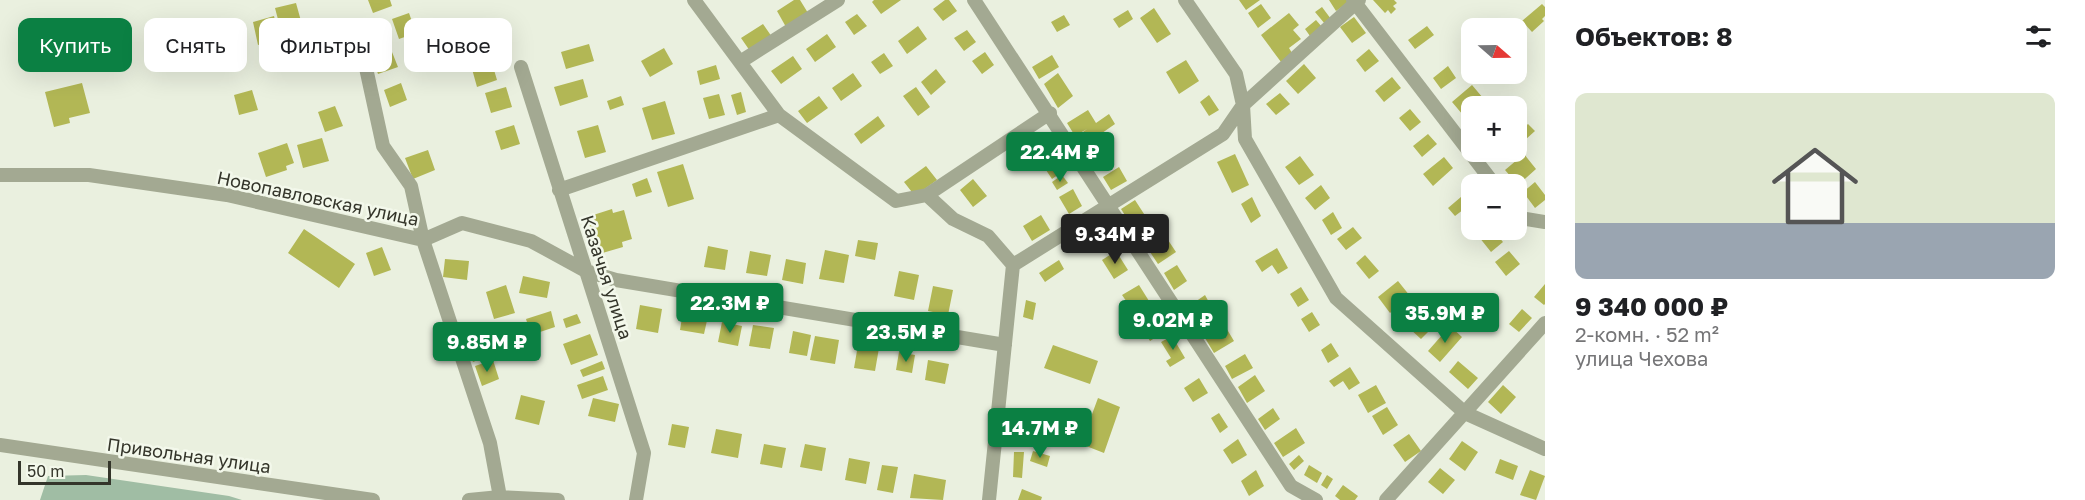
<!DOCTYPE html>
<html lang="ru">
<meta charset="utf-8">
<style>
body{margin:0;font-family:"Golos Text",sans-serif;background:#f6f6f6;color:#202124;height:100vh;display:flex;flex-direction:column;font-size:22px;white-space:nowrap}
*{box-sizing:border-box;margin:0}
p{font-size:20px;color:#757577}
.icon{flex:none;width:33px;height:33px;fill:none;stroke:currentColor;stroke-width:2;stroke-linecap:round;stroke-linejoin:round}
.map{position:relative;flex:1;overflow:hidden}
.drawer{display:flex;flex-direction:column;background:#fff;width:540px}
.drawer>*{flex:none}
.guide{position:absolute;left:18px;top:18px;width:570px;height:54px;display:flex;gap:12px}
.needle{width:39px;rotate:110deg}
.buttons{position:absolute;left:1461px;top:18px;display:grid;gap:12px}
.buttons a{display:grid;place-items:center;width:66px;height:66px;border-radius:12px;background:#fff;box-shadow:0 6px 24px #0002;font-size:30px}
.scale{position:absolute;left:18px;bottom:15px;width:93px;box-sizing:border-box;padding-left:6px;border:3px solid #34352a;border-top:0;font-size:16px;line-height:21px;white-space:nowrap;color:#34352a;-webkit-text-stroke:4px #f3f8eb;paint-order:stroke}
.price{position:absolute;translate:-50% -51px;padding:0 14px;border-radius:6px;background:#0b8043;color:#fff;font-size:20px;line-height:39px;filter:drop-shadow(0 2px 3px #0008)}
.price::after{content:'';position:absolute;left:50%;top:36px;width:18px;height:14px;margin-left:-9px;background:inherit;clip-path:polygon(0 0,100% 0,50% 100%)}
.price.current{background:#222;color:#fff}
ul{padding:0;list-style:none}
li{display:grid;align-content:center;gap:12px;height:318px;padding:0 30px}
li span{display:grid;place-items:center;height:186px;border-radius:12px;color:#555}
li>.icon{margin-inline-start:auto}
span .icon{width:108px;height:108px;fill:#fffc;stroke-width:1}
li b{font-size:26px}
h2{display:flex;justify-content:space-between;align-items:center;height:72px;padding:0 30px;font-size:26px}
.pill{padding:0 21px;border-radius:12px;background:#fff;box-shadow:0 6px 24px #0002;font-size:21px;line-height:54px}
.pill.current{background:#0b8043;color:#fff}
main{display:flex;flex:1;min-height:0}
.map>svg:first-child{display:block}
.green{fill:#a0bda4}
.building{fill:#b2b755}
.lines{fill:none;stroke-linecap:round;stroke-linejoin:round}
.minor{stroke:#a3a992;stroke-width:14}
.labels{text-anchor:middle;dominant-baseline:central;stroke-width:5;stroke-linejoin:round;paint-order:stroke}
.street-label{font-size:18px;fill:#34352a;stroke:#f3f8eb}
</style>
<main>
<div class="map">
<svg width="1545" height="500" viewBox="0 0 1545 500">
<rect width="100%" height="100%" fill="#eaf0df"/>
<path class="green" d="M86,475l143,21 13,4h-202l8,-24z"/>
<path class="building" d="M368,0h22l2,6 -19,7z
M794,0h6l8,13 -22,14 -9,-16z
M874,0h27l-20,14 -9,-12z
M945,0h4l8,11 -14,10 -10,-12z
M1239,0h21l-14,10z
M1329,0h19l1,2 -13,9z
M1373,0h21l3,3 -4,3 3,3 -5,5 -3,-4 -3,3z
M296,3l5,18 -21,6 -5,-19z
M1261,4l10,14 -13,10 -10,-15z
M1542,4l3,3v9l-3,3 2,2 -12,11 -10,-11z
M1322,7l9,12 -6,5 -10,-12z
M1154,8l17,26 -14,9 -17,-25z
M1128,10l5,9 -14,9 -6,-9z
M409,13l7,20 -17,6 -7,-20z
M1289,13l10,12 -6,5 8,9 -12,9 3,5 -11,9 -20,-27z
M857,14l10,12 -13,9 -9,-13z
M1064,15l6,10 -13,7 -6,-10z
M274,16l6,23 -22,6 -5,-23z
M1354,17l12,16 -14,10 -12,-16z
M1316,20l6,7 -12,9 -5,-7z
M763,24l9,13 -22,14 -9,-13z
M918,26l9,13 -20,15 -9,-13z
M1427,26l7,9 -19,14 -7,-9z
M967,30l9,12 -12,9 -10,-13z
M313,34l7,20 -15,6 -8,-20z
M827,34l9,13 -21,15 -9,-13z
M589,44l5,17 -28,8 -5,-17z
M390,47l8,20 -20,7 -7,-20z
M664,48l9,16 -23,13 -9,-16z
M1369,49l10,12 -14,11 -9,-12z
M985,52l9,13 -12,9 -10,-13z
M884,53l9,13 -13,8 -9,-12z
M1052,55l7,12 -20,12 -7,-12z
M793,56l9,13 -21,15 -10,-13z
M1186,60l13,21 -20,13 -13,-22z
M492,63l5,17 -20,7 -5,-18z
M1304,64l12,14 -18,16 -12,-13z
M716,65l4,14 -20,6 -3,-14z
M1448,66l8,12 -15,11 -8,-11z
M936,69l10,13 -15,13 -10,-13z
M853,73l9,13 -21,15 -9,-13z
M1058,73l15,23 -15,12 -14,-24z
M1392,77l9,11 -17,14 -9,-11z
M583,79l5,18 -28,9 -6,-19z
M82,83l8,30 -21,5 1,5 -16,4 -9,-35z
M401,83l6,17 -17,7 -6,-17z
M1472,85l11,13 -20,17 -11,-13z
M506,87l6,20 -21,6 -6,-20z
M916,87l14,20 -12,9 -15,-20z
M252,90l6,20 -19,5 -5,-20z
M741,92l5,20 -9,3 -6,-20z
M1280,93l10,11 -14,11 -10,-11z
M719,94l6,21 -16,4 -6,-21z
M1209,95l10,15 -10,6 -9,-14z
M621,96l3,9 -14,5 -3,-9z
M819,96l9,12 -21,15 -9,-12z
M665,101l10,33 -23,6 -10,-32z
M335,106l8,20 -18,6 -7,-20z
M1410,109l11,13 -11,9 -11,-13z
M1088,110l8,13 13,-9 6,10 -33,23 -6,-10 11,-8 -12,7 -8,-13z
M878,116l7,10 -24,18 -7,-10z
M1528,124l7,7 -10,9 -7,-7z
M514,125l6,19 -19,6 -6,-19z
M598,125l8,27 -21,6 -8,-27z
M1428,134l9,10 -15,13 -9,-11z
M322,138l7,23 -26,7 -6,-23z
M1097,142l10,17 -11,6 -10,-16z
M287,143l7,20 -8,3 1,4 -21,7 -8,-24z
M428,150l7,20 -22,9 -8,-21z
M1490,152h20l-12,9z
M1235,154l14,31 -17,8 -15,-31z
M1524,154l12,15 -18,16 -13,-15z
M1300,156l14,19 -15,10 -14,-18z
M1053,157l9,15 -10,7 -10,-15z
M1444,157l9,11 -20,18 -10,-12z
M683,164l11,35 -26,8 -11,-35z
M926,166l11,14 -22,16 -11,-14z
M1119,167l8,14 -16,9 -8,-13z
M1062,175l6,8 -11,7 -5,-8z
M647,178l5,14 -16,5 -4,-13z
M973,179l14,17 -14,11 -13,-17z
M1535,182l10,13v5l-10,8 -12,-16z
M1321,185l9,13 -15,12 -10,-12z
M1073,189l9,17 -13,8 -10,-17z
M1468,191l4,12 -17,13 -7,-8z
M1252,197l9,19 -10,7 -10,-19z
M1135,200l11,17 -14,9 -11,-17z
M612,209l1,4 11,-3 8,29 -10,3 1,5 -24,7 -12,-37z
M1333,212l9,16 -11,7 -9,-15z
M1041,215l9,15 -18,11 -9,-15z
M1096,221l13,21 -14,9 -13,-20z
M1353,227l9,11 -16,12 -9,-11z
M304,229l51,35 -16,24 -51,-35z
M1488,230h5l10,12 -12,10 -12,-15z
M1166,237l10,15 -18,12 -10,-15z
M858,240l20,3 -3,17 -20,-4z
M708,246l20,4 -3,20 -21,-3z
M382,247l9,23 -17,6 -8,-23z
M1277,248l11,20 -10,6 -6,-9 -10,7 -7,-11z
M825,250l24,5 -5,28 -25,-4z
M750,251l21,4 -4,21 -21,-3z
M1116,251l12,19 -14,9 -12,-19z
M1509,251l11,13 -14,12 -11,-14z
M1365,255l14,16 -10,8 -13,-16z
M445,259l24,2 -2,19 -24,-3z
M786,259l20,4 -3,21 -21,-4z
M1059,260l5,9 -19,13 -6,-9z
M1177,265l10,16 -13,9 -10,-17z
M899,271l20,4 -5,25 -20,-4z
M523,276l27,6 -3,16 -28,-5z
M1398,281l12,15 -20,17 -12,-16z
M1545,284v20l-1,1 -10,-8z
M506,285l9,28 -21,6 -8,-27z
M1139,285l10,16 -16,10 -11,-16z
M933,286l20,4 -5,25 -20,-4z
M1301,287l8,13 -11,7 -8,-13z
M1205,295l6,11 -17,12 -6,-11z
M1026,300l10,3 -3,17 -10,-3z
M640,305l22,4 -4,24 -22,-4z
M1433,306l10,11 -22,22 -11,-10z
M1522,309l10,9 -13,14 -10,-8z
M551,311l4,16 -24,8 -5,-16z
M683,311l25,5 -4,18 -24,-4z
M1312,312l8,13 -11,7 -8,-13z
M577,314l4,9 -15,5 -3,-9z
M1156,319l8,13 -14,9 -8,-13z
M722,322l20,4 -4,20 -20,-4z
M753,325l21,3 -4,21 -21,-3z
M1225,326l9,15 -20,12 -9,-15z
M1450,326l12,11 -22,25 -12,-11z
M483,331l8,24 -18,7 -9,-24z
M793,331l18,4 -4,21 -18,-3z
M590,334l8,21 -27,10 -8,-21z
M815,336l24,4 -4,24 -25,-4z
M1172,336l13,22 -15,9 -4,-6 5,-3 -10,-16z
M1331,343l8,13 -11,7 -7,-13z
M858,345l21,3 -4,23 -21,-3z
M1053,345l45,16 -8,23 -46,-16z
M899,352l16,3 -3,18 -16,-3z
M1245,354l8,14 -21,11 -7,-13z
M493,360l6,19 -17,7 -7,-20z
M928,360l21,4 -4,20 -20,-4z
M602,361l3,8 -22,8 -3,-7z
M1458,361l20,17 -10,11 -19,-17z
M1350,367l10,16 -11,7 -6,-9 -9,6 -5,-6z
M1255,375l10,16 -18,12 -9,-16z
M603,376l5,14 -26,9 -5,-14z
M1199,378l9,15 -15,9 -9,-14z
M1376,385l10,18 -18,10 -10,-18z
M1503,385l13,12 -15,17 -13,-12z
M521,395l24,6 -6,24 -24,-6z
M593,398l26,6 -4,18 -27,-6z
M1098,398l22,9 -16,46 -23,-9z
M1387,407l11,18 -15,10 -11,-19z
M1273,408l7,11 -15,11 -7,-11z
M1219,413l9,14 -8,6 -9,-15z
M672,424l17,3 -4,21 -17,-3z
M1296,428l9,15 -22,14 -9,-14z
M716,429l26,5 -4,24 -27,-5z
M1409,434l12,17 -16,11 -12,-17z
M1238,439l9,16 -15,9 -9,-14z
M1462,441l16,11 -13,19 -16,-12z
M764,444l22,4 -4,20 -22,-4z
M805,444l21,4 -4,23 -22,-4z
M1033,451l17,5 -3,11 -17,-6z
M1014,452h10l-2,26 -9,-1z
M1299,455l5,6 -10,9 -5,-6z
M849,458l21,4 -4,22 -21,-4z
M1500,459l18,7 -5,14 -18,-7z
M882,465l16,2 -5,26 -16,-3z
M1309,465l13,8 -5,10 -13,-8z
M1440,468l15,12 -12,14 -15,-12z
M1256,470l8,16 -15,10 -8,-15z
M1530,470l15,6 -9,24 -16,-5z
M914,474l32,6 -3,20 -33,-2z
M1327,475l6,4 -6,10 -6,-4z
M1343,485l15,11 -3,4h-15l-5,-4z
M1022,489l20,8 -1,3h-23z"/>
<g class="lines">
<path class="minor" d="M694,0l85,115 117,86 31,-6 26,24 35,17 25,29
M974,0l317,486 25,14
M1185,0l51,74 7,31 2,34 91,159 129,115 80,36
M1353,0l141,184
M361,45l22,101 28,40 12,54 67,203 10,54
M740,62l98,-62
M521,67l123,386 -8,47
M0,175h89l138,20 196,45 39,-17 69,18 55,30 30,9 389,65
M559,190l220,-75
M927,195l123,-82
M1516,214l4,4 25,4
M1013,265l210,-131 20,-29 116,-105
M0,445l373,55
M469,500l31,-3 58,3
M989,500l24,-235
M1386,500l159,-177"/>
</g>
<g class="labels">
<g class="street-label">
<text transform="translate(318 198) rotate(12)">Новопавловская улица</text>
<text transform="translate(607 277) rotate(72)">Казачья улица</text>
<text transform="translate(189 455) rotate(8)">Привольная улица</text>
</g>
</g>
</svg>
<div class="buttons">
<a><svg class="needle" viewBox="-14 -14 28 28"><path d="M0-13l5 13h-10z" fill="#e53935"/><path d="M0 13l5-13h-10z" fill="#757577"/></svg></a>
<a>+</a>
<a>−</a>
</div>
<div class="scale">50 m</div>
<b class="price" style="left:1060px;top:183px">22.4M ₽</b>
<b class="price current" style="left:1115px;top:265px">9.34M ₽</b>
<b class="price" style="left:730px;top:334px">22.3M ₽</b>
<b class="price" style="left:1445px;top:344px">35.9M ₽</b>
<b class="price" style="left:1173px;top:351px">9.02M ₽</b>
<b class="price" style="left:906px;top:363px">23.5M ₽</b>
<b class="price" style="left:487px;top:373px">9.85M ₽</b>
<b class="price" style="left:1040px;top:459px">14.7M ₽</b>
<div class="guide">
<a class="pill current">Купить</a>
<a class="pill">Снять</a>
<a class="pill">Фильтры</a>
<a class="pill">Новое</a>
</div>
</div>
<section class="drawer">
<h2>Объектов: 8<svg class="icon" aria-label="filters" viewBox="0 0 24 24"><path d="M4 7h16M4 17h16"/><circle cx="9" cy="7" r="2"/><circle cx="15" cy="17" r="2"/></svg></h2>
<ul>
<li><span style="background:linear-gradient(#dfe7d0 70%,#9aa5b1 0)"><svg class="icon" aria-label="home" viewBox="0 0 24 24"><path d="M3 11l9-7 9 7M6 9v11h12V9"/></svg></span><div><b>9 340 000 ₽</b><p>2-комн. · 52 m²</p><p>улица Чехова</p></div></li>
</ul>
</section>
</main>
